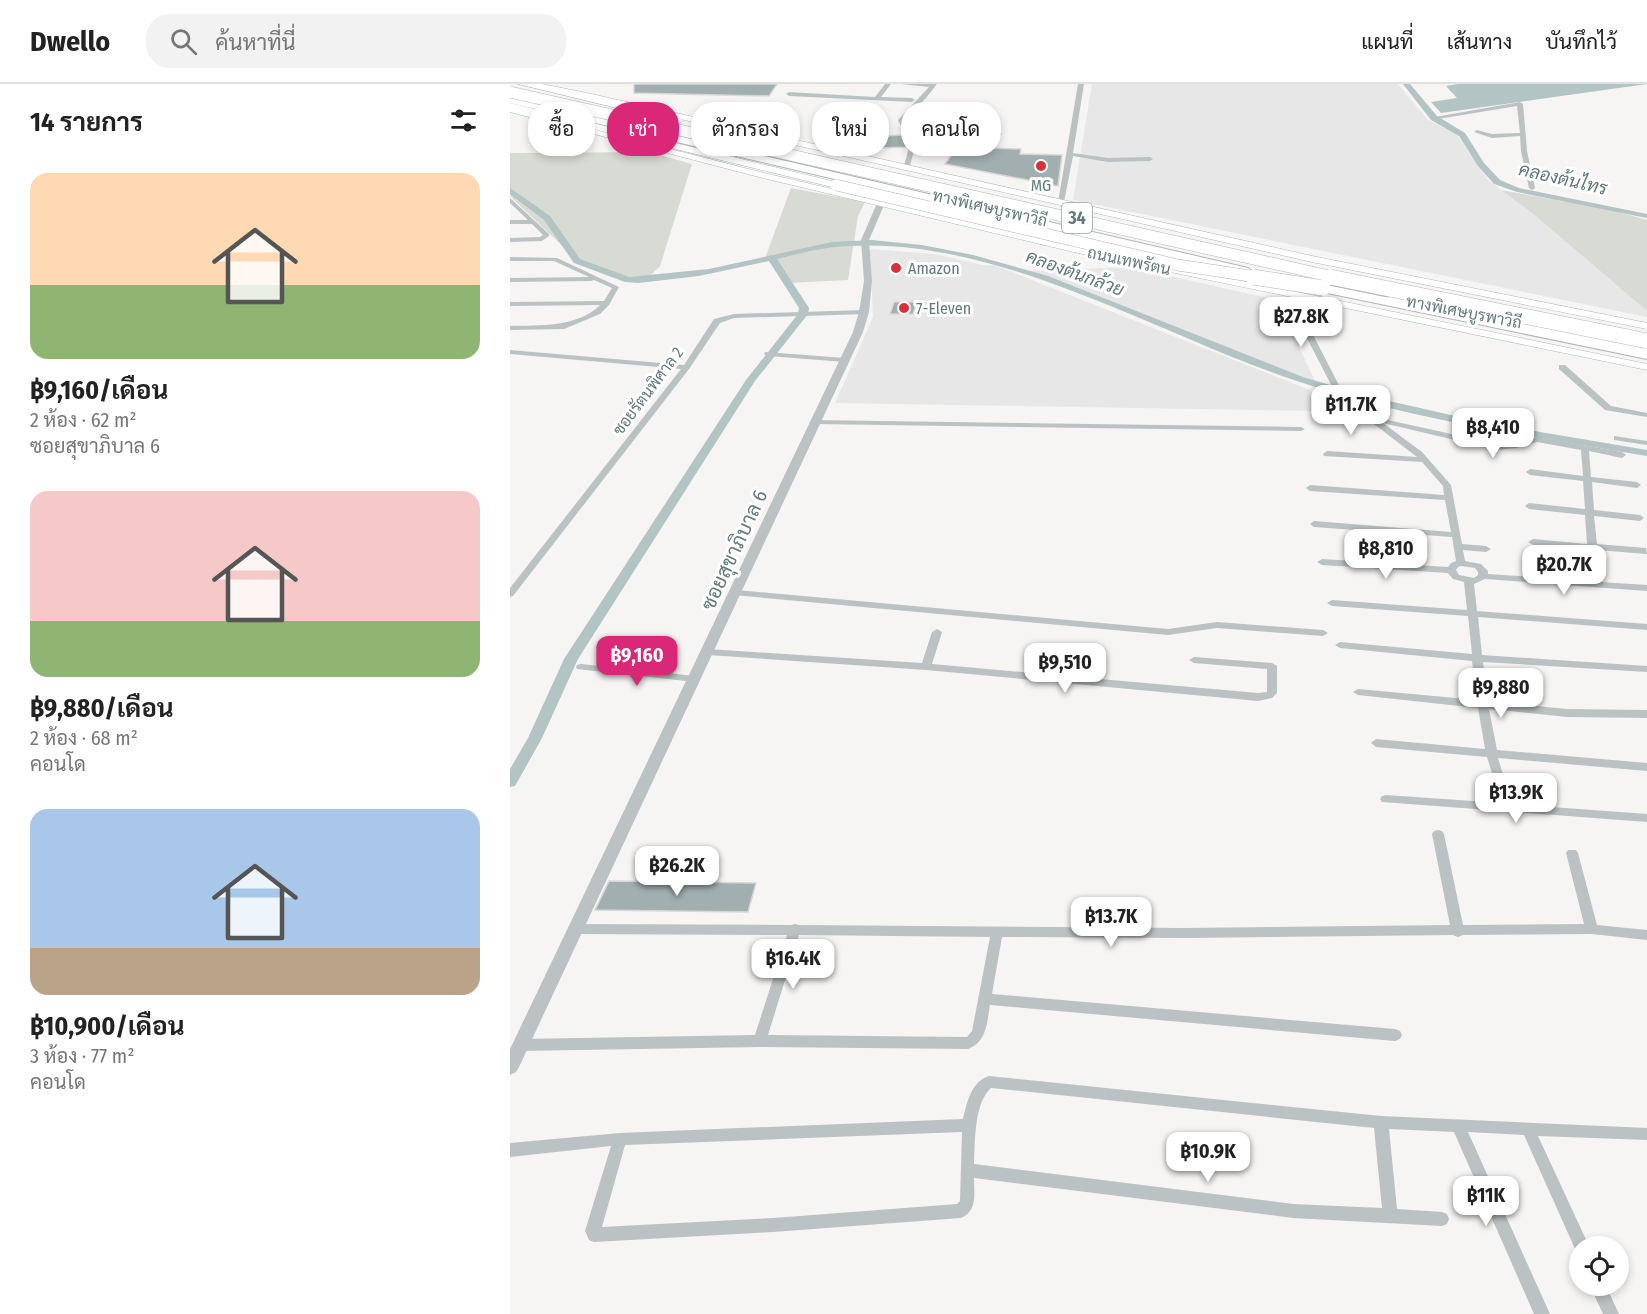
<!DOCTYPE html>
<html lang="th">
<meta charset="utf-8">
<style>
body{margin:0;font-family:"Fira Sans Condensed",Sarabun,sans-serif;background:#f2f2f2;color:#222;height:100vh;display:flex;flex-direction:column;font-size:22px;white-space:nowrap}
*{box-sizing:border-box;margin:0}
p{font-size:20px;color:#767676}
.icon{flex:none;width:33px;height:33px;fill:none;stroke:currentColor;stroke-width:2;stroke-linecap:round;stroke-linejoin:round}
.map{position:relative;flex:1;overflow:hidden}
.drawer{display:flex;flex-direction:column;background:#fff;width:510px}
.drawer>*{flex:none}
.banner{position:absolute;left:18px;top:18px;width:570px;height:54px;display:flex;gap:12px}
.fabs{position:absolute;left:1059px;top:1152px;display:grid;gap:12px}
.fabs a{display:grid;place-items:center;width:60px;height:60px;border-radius:50%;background:#fff;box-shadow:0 3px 9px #0003;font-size:30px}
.price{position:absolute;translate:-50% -51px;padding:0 14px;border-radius:12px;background:#fff;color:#222;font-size:20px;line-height:39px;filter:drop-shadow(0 2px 3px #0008)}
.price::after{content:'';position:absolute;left:50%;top:36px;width:18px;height:14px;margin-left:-9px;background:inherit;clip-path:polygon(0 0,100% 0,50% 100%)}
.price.on{background:#db2777;color:#fff}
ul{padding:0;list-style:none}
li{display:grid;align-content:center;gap:12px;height:318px;padding:0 30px}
li span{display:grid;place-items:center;height:186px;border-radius:18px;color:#555}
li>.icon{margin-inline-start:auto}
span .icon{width:108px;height:108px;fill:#fffc;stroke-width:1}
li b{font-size:26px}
h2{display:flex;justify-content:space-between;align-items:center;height:72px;padding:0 30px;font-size:26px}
.chip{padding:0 21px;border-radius:24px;background:#fff;box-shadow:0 3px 9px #0003;font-size:21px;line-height:54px}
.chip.on{background:#db2777;color:#fff}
header{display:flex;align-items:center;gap:36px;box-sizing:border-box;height:84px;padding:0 30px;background:#fff;border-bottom:2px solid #e0e0e0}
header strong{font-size:28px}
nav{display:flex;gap:33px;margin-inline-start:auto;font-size:21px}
.search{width:420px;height:54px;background:#f2f2f2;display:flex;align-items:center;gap:15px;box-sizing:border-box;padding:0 21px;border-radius:24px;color:#767676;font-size:22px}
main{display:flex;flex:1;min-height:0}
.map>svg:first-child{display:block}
.built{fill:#e7e7e7}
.green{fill:#d8dbd3}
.water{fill:#b2c4c3}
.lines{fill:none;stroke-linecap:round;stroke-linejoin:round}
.canal{fill:#b2c4c3;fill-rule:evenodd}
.building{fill:#a2afb1;stroke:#d8d7d6;stroke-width:1.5}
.secondary-casing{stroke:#aeb7b8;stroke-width:1}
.trunk-casing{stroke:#afb6b7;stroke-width:2}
.motorway-casing{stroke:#afb6b7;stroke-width:1}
.minor{fill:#bbc2c3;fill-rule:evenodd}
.tertiary{fill:#bbc2c3;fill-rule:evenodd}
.secondary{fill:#fff;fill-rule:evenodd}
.trunk{fill:#fff;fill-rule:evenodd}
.motorway{fill:#fff;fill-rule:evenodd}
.motorway-bridge-far1-casing{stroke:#afb6b7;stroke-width:12;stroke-linecap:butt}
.motorway-bridge-casing{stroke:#afb6b7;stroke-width:16;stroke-linecap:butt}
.motorway-bridge-far1{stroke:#fff;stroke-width:11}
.motorway-bridge{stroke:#fff;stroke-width:15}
.poi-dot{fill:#da303c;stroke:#fff;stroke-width:2}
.labels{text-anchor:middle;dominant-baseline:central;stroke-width:6;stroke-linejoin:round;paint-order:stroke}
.far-poi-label{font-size:16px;fill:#637a7d;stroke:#fff;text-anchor:start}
.far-street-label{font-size:16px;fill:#637a7d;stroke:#fff}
.far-water-label{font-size:18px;font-style:italic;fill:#5e7877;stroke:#fff}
.shield{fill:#fff;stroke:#92a2a4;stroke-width:1.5}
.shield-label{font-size:18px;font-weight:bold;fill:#637a7d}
.street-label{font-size:20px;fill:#637a7d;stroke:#fff}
</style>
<header>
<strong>Dwello</strong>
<div class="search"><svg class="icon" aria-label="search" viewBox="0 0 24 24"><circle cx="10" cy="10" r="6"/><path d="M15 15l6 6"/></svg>ค้นหาที่นี่</div>
<nav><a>แผนที่</a><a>เส้นทาง</a><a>บันทึกไว้</a></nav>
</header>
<main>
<section class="drawer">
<h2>14 รายการ<svg class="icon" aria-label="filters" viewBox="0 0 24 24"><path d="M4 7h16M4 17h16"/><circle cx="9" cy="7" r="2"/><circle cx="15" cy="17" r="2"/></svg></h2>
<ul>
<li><span style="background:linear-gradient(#ffd9b3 60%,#8fb573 0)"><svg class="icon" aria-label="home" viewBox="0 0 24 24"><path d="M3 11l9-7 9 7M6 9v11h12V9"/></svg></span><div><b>฿9,160/เดือน</b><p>2 ห้อง · 62 m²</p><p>ซอยสุขาภิบาล 6</p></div></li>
<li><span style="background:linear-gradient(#f6c9c9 70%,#8fb573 0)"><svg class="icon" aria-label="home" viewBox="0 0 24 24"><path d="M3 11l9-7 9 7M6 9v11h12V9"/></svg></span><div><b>฿9,880/เดือน</b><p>2 ห้อง · 68 m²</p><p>คอนโด</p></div></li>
<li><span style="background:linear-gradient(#a9c7e8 75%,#b9a48a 0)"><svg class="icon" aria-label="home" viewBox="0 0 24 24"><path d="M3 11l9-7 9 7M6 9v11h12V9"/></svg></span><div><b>฿10,900/เดือน</b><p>3 ห้อง · 77 m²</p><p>คอนโด</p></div></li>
</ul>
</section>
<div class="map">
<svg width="1137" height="1230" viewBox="0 0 1137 1230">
<rect width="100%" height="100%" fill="#f6f5f3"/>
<path class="built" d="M582,0h306l30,36 28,14 33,47 43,32 115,98v6l-574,-117z
M360,165l65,5 47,11h12l316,125 2,21 -477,-8 38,-86z
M620,183l147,33 38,81 -5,3 -284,-113z"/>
<path class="green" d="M139,68l43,12 -32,102 -8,8 -10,5h-17l-47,-18 -68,-65v-43z
M281,104l74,14 -7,14 -10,64 -60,3 -15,-22h-9z
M991,106l111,20 35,10v91l-115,-98z"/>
<path class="water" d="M948,0h189l-206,29 -10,-11 26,-4 -11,-12z"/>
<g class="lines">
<path class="canal" d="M893,0h7l27,32 28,17 19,30 16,17 19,8 128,26v4l-130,-26 -23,-8 -16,-18 -19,-30 -28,-16z
M0,104l40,28 30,43 49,18 80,-8 123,-27 40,-2 50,5 51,10 75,21 255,101 64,19 119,27 161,27v6c-117,-20 -237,-36 -350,-75 -141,-47 -297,-144 -449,-135 -24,1 -48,7 -71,13l32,49 -1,6 -53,67 -177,278 -36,79 -27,48 -5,1v-18l18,-31 36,-79 182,-279 52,-66 1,-6 -30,-47 -70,15 -61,7 -13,-1 -51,-19 -30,-43 -34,-26z"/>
</g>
<path class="building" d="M124,0h143l-8,12 -135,-3z
M456,50h35l-9,14 29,1 -1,5 42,1 -4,31 -113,-22z
M393,51l4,12 -51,2 -31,-7v-3z
M384,218h23l-4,12h-23z
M99,797l147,2 -8,29 -153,-2z"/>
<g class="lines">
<g class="secondary-casing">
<path id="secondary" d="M16,0h16l45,9 725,163 335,67v6l-335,-67z
M0,24l254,65 314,74 569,117v6l-569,-117 -315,-75 -253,-66z"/>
</g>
<g class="trunk-casing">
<path id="trunk" d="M0,13l738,171 6,4 -6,4 -738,-173z
M535,155l39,3 6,3 -6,3 -43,-4v-4z
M797,197l340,70v8l-344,-71v-6z"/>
</g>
<g class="motorway-casing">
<path id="motorway" d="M8,0h18l148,36 -5,3z
M0,19l326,79 6,3 -6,3 -326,-79z
M885,210l252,51v8l-257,-52 -2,-3 2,-3z"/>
</g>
<path class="minor" d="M375,0h6l-10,13 31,1 3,2 -3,2 -123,-6 -3,-2 3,-2 86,5z
M391,0h36l-11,14 -22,22 12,24 -7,25 -3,2 -3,-2 7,-25 -12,-24 31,-33z
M568,0h6l-11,69 35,5 42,-1 3,2 -3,2 -42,1 -35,-6 -9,46 -3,2 -3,-2z
M1010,18l3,2 4,47 8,37 -3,2 -3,-2 -8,-37 -1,-15 -28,2 -18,-6 3,-2 15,4 28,-1 -3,-27 -79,13 -3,-2z
M0,114l39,36v2l-7,5 -32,1v-4l30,-1 3,-2 -11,-11h-22v-4h18l-18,-17z
M0,173l47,1 62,29 -10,18 -9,9 -36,15 -54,1v-4c29,-1 67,2 90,-21l-90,1v-4l94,-1 8,-13 -18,-8 -3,1 -81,1v-4l79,-1 -35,-16h-44z
M782,208l4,2 12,31 36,70 30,22 123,27h18l22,-7 85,15 4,3 -4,3 -33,-7 2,26 46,5 4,3 -4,3 -45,-6 2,28 46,5 4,3 -4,3 -46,-5 3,28 49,4 1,6 -50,-4 3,32 47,3v6l-162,-12 -11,5 3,27 170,13v6l-169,-13 4,38 165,11v6l-164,-10 5,39 79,8 80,1v8l-80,-1 -78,-8 8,41 150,13v8l-149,-13 14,46 135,10v8l-265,-20 -2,-3 2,-3 4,-1 115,8 -14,-46 -111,-10 -5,-4 5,-4 109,10 -7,-41 -120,-13 -5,-3 5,-3 119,11 -5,-39 -132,-13 -5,-3 5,-3 132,12 -4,-38 -136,-10 -5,-3 5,-3 135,10 -3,-28 -11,-3 -5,-6 -126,-8 -5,-3 5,-3 126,8 3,-4 5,-2 -4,-24 -138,-10 -4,-3 4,-3 137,11 -6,-32 -135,-9 -4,-3 4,-3 134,10 -1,-9 -21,-24 -98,-6 -1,-2 4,-3 90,6 -43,-33h-51l-1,-2 4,-2h42l-31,-24 -37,-71 -12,-31zM873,339l114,27 19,-2 21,-6 44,8 2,26 -53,-7 -4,3 4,3 53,6 2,28 -56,-6 -4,3 4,3 56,6 2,29 -54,-5 -5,3 5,3 55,4 2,32 -102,-7v-3l-7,-7 -16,-3 -2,-11 23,2 5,-3 -5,-3 -24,-2 -11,-59 -29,-33zM951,482l14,2 3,4v3l-4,3 -15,-3 -3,-5 2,-3z
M354,226l4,2 -1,2 -133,4 -14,5 -31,46 -176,227 -3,1v-9l171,-219 -171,-15v-4l174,15 30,-46 20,-5z
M255,268l80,6 4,2 -4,2 -77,-6 -4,-2z
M1049,281h6l46,41 36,7v4l-42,-7 -46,-41z
M303,336l488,7 4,2 -4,2 -485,-7 -4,-2z
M1104,352l33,5v4l-33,-5z
M226,506l432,39 49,-7 106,8 5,3 -5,3 -106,-8 -49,7 -435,-40 -2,-2z
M427,545l5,3 -10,32 326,29 9,-1v-23l-73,-6 -5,-3 5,-3 78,6 5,3v27l-5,5 -14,3 -332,-31 -218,-15 -5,-3 5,-3 214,14 10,-31z
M71,580l114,12 5,3 -5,3 -118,-13 -1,-2 1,-2z
M928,746l4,1 2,3 19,91 121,-1 -18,-71 2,-3h8l2,3 19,72 50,5v10l-55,-6 -129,1 -5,2 -5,-2 -268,3 -183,-1 -10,57 403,35 5,2 2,4 -2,4 -5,2 -405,-36c-3,17 -3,37 -22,44l-208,-2 -240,4 -5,-2 -2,-4 2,-4 5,-2 235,-4 32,-100 -211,-1 -4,-1 -2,-4 2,-4 4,-1 215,1 4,-1 4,1 386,3 265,-3 -18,-91 2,-3zM289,851l191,2 -18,94 -5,6 -199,-2z
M479,992l392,40 266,12v12l-109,-4 51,110h-9v7l-4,-2 -52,-116 -56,-3 82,182h-16l-80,-182 -65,-3 8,80 45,3 5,2 2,5 -2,5 -5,2 -149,-8 -319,-40c0,15 4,33 -13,40l-188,14 -179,10 -5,-2 -4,-9 26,-85 -101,11v-14l110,-10 343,-14c4,-17 8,-37 26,-43zM481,1004l383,40 8,80 -89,-4 -319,-40c1,-22 0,-61 17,-76zM452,1048l-2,69 -3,3 -184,14 -171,9 23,-82z
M1080,1202h16l13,28h-16z"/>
<path class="tertiary" d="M368,117l7,2 -16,37 3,41 -3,31 -6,20 -344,735 -3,5 -6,3v-26l343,-717 6,-20 5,-31 -3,-41z"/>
<use href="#secondary" class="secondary"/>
<use href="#trunk" class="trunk"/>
<use href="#motorway" class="motorway"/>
<g class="motorway-bridge-far1-casing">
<path id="motorway-bridge-far1" d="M0,8l828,186
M326,101l342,80 85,13"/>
</g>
<g class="motorway-bridge-casing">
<path id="motorway-bridge" d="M743,193l70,11
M820,193l317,64"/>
</g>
<use href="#motorway-bridge-far1" class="motorway-bridge-far1"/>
<use href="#motorway-bridge" class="motorway-bridge"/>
</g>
<g class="poi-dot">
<circle cx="531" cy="82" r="6"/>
<circle cx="386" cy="184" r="6"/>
<circle cx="394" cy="224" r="6"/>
</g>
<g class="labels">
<g class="far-poi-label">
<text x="531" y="101" text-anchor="middle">MG</text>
<text x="398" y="184">Amazon</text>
<text x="406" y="224">7-Eleven</text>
</g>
<g class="far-street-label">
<text transform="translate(480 124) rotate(13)">ทางพิเศษบูรพาวิถี</text>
<text transform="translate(619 177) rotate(12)">ถนนเทพรัตน</text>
<text transform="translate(954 228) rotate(11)">ทางพิเศษบูรพาวิถี</text>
<text transform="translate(138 307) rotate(-53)">ซอยรัตนพิศาล 2</text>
</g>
<g class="far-water-label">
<text transform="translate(1053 95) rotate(13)">คลองต้นไทร</text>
<text transform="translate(565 189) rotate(20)">คลองต้นกล้วย</text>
</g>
<rect class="shield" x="552" y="119" width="30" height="30" rx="4.5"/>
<g class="shield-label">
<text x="567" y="134">34</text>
</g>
<g class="street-label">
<text transform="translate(224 466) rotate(-65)">ซอยสุขาภิบาล 6</text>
</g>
</g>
</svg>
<div class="fabs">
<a><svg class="icon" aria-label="locate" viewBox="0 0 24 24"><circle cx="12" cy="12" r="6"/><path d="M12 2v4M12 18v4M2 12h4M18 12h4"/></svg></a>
</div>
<b class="price" style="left:791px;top:264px">฿27.8K</b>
<b class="price" style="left:841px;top:352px">฿11.7K</b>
<b class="price" style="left:983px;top:375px">฿8,410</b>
<b class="price" style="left:876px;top:496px">฿8,810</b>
<b class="price" style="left:1054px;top:512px">฿20.7K</b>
<b class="price on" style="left:127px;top:603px">฿9,160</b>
<b class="price" style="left:555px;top:610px">฿9,510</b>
<b class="price" style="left:991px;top:635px">฿9,880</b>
<b class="price" style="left:1006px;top:740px">฿13.9K</b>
<b class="price" style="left:167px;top:813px">฿26.2K</b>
<b class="price" style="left:601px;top:864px">฿13.7K</b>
<b class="price" style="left:283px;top:906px">฿16.4K</b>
<b class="price" style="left:698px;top:1099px">฿10.9K</b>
<b class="price" style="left:976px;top:1143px">฿11K</b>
<div class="banner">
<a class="chip">ซื้อ</a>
<a class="chip on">เช่า</a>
<a class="chip">ตัวกรอง</a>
<a class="chip">ใหม่</a>
<a class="chip">คอนโด</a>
</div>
</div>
</main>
